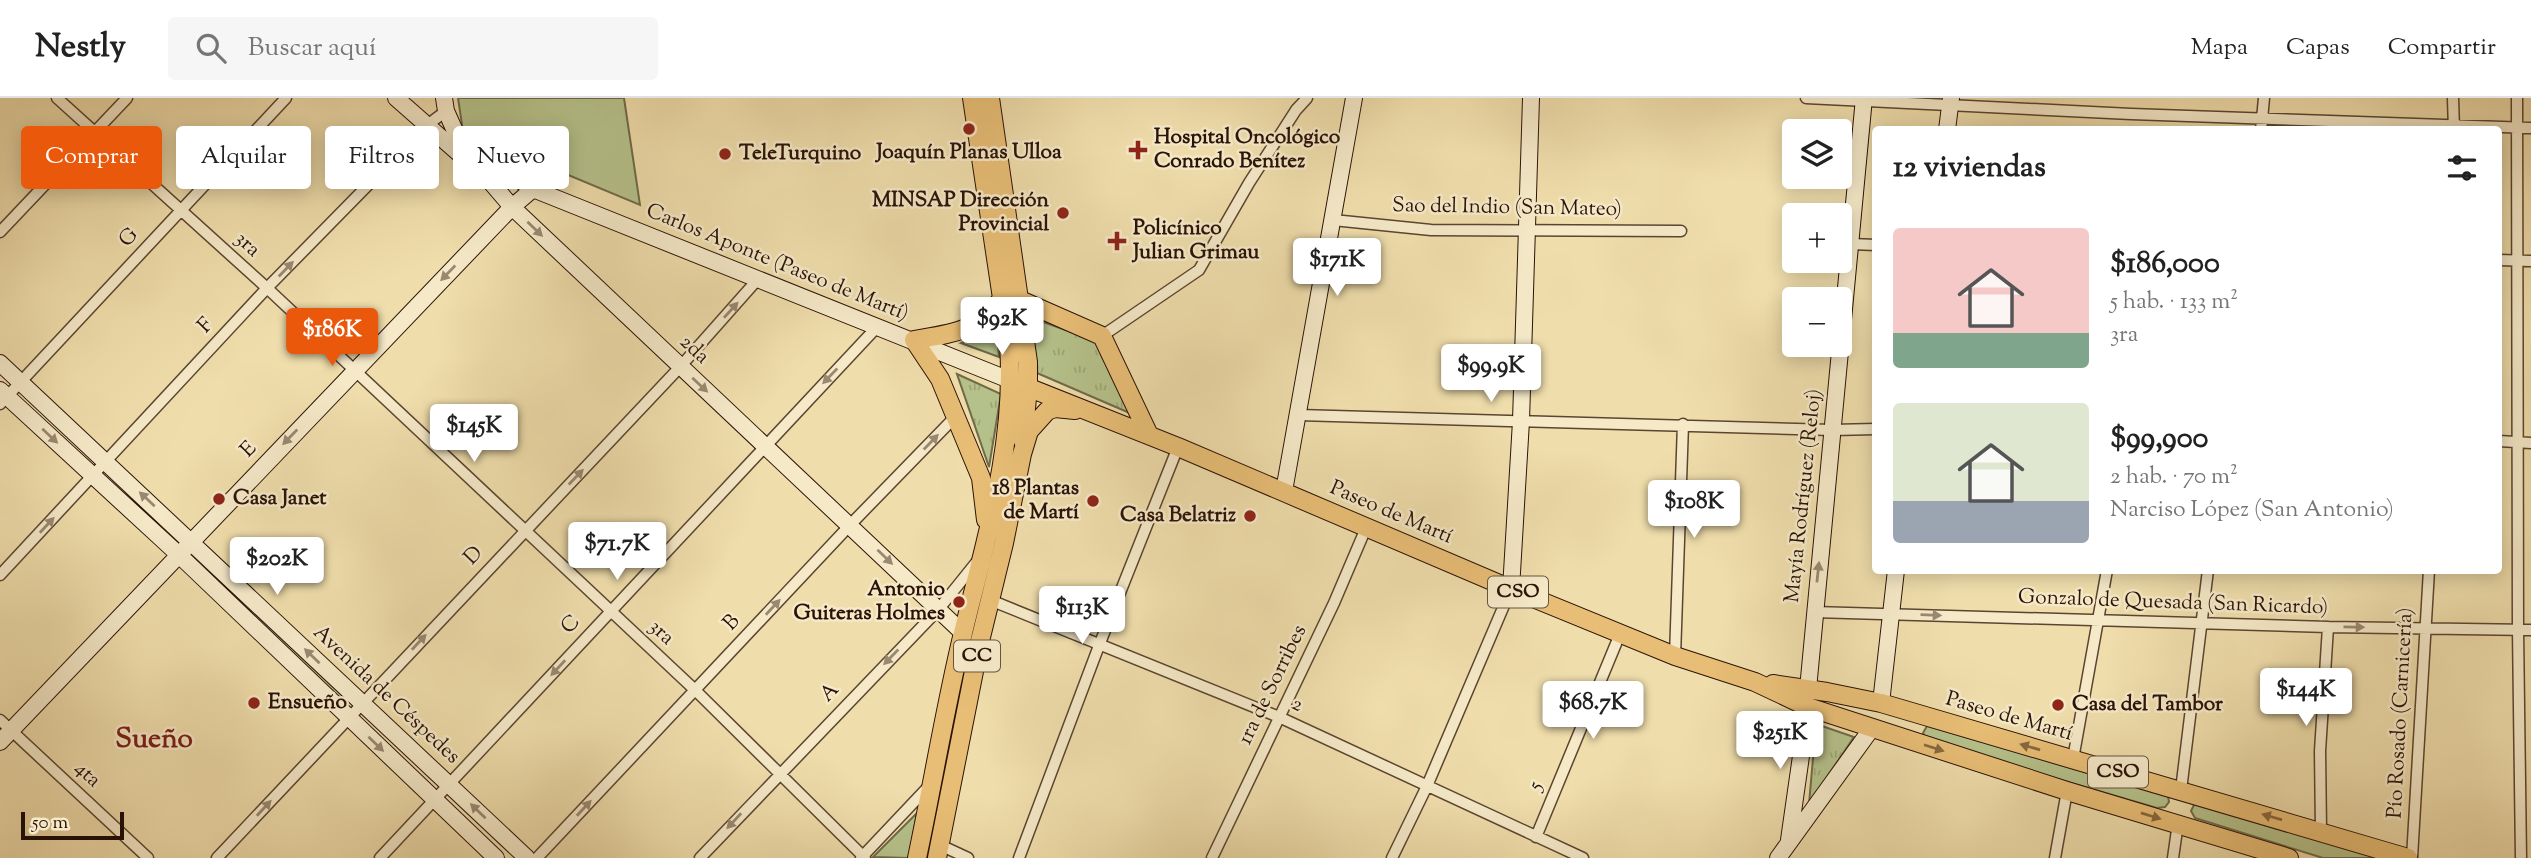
<!DOCTYPE html>
<html lang="es">
<meta charset="utf-8">
<style>
body{margin:0;font-family:"Sorts Mill Goudy",serif;background:#f6f6f6;color:#222;height:100vh;display:flex;flex-direction:column;font-size:26px;white-space:nowrap}
*{box-sizing:border-box;margin:0}
p{font-size:23px;color:#767676}
.icon{flex:none;width:38px;height:38px;fill:none;stroke:currentColor;stroke-width:2;stroke-linecap:round;stroke-linejoin:round}
.map{position:relative;flex:1;overflow:hidden}
.sheet{position:absolute;left:1872px;top:28px;width:630px;height:448px;display:flex;flex-direction:column;background:#fff;border-radius:7px;box-shadow:0 4px 18px #0003}
.sheet>*{flex:none}
.banner{position:absolute;left:21px;top:28px;width:665px;height:63px;display:flex;gap:14px}
.controls{position:absolute;left:1782px;top:21px;display:grid;gap:14px}
.controls a{display:grid;place-items:center;width:70px;height:70px;border-radius:7px;background:#fff;box-shadow:0 4px 18px #0003;font-size:35px}
.scale{position:absolute;left:21px;bottom:18px;width:103px;box-sizing:border-box;padding-left:7px;border:4px solid #2a1207;border-top:0;font-size:19px;line-height:24px;white-space:nowrap;color:#2a1207;-webkit-text-stroke:5px #f5e9c8;paint-order:stroke}
.price{position:absolute;translate:-50% -60px;padding:0 16px;border-radius:7px;background:#fff;color:#222;font-size:23px;line-height:46px;filter:drop-shadow(0 2px 4px #0008)}
.price::after{content:'';position:absolute;left:50%;top:42px;width:21px;height:16px;margin-left:-10px;background:inherit;clip-path:polygon(0 0,100% 0,50% 100%)}
.price.current{background:#ea580c;color:#fff}
ul{padding:0;list-style:none}
li{display:flex;align-items:center;gap:21px;height:175px;padding:0 21px}
li span{display:grid;place-items:center;flex:none;width:196px;height:140px;border-radius:7px;color:#555}
li>.icon{margin-inline-start:auto}
span .icon{width:84px;height:84px;fill:#fffc;stroke-width:1}
li b{font-size:30px}
h2{display:flex;justify-content:space-between;align-items:center;height:84px;padding:0 21px;font-size:30px}
.chip{padding:0 24px;border-radius:7px;background:#fff;box-shadow:0 4px 18px #0003;font-size:24px;line-height:63px}
.chip.current{background:#ea580c;color:#fff}
header{display:flex;align-items:center;gap:42px;box-sizing:border-box;height:98px;padding:0 35px;background:#fff;border-bottom:2px solid #e0e0e0}
header strong{font-size:33px}
nav{display:flex;gap:38px;margin-inline-start:auto;font-size:24px}
.search{width:490px;height:63px;background:#f6f6f6;display:flex;align-items:center;gap:18px;box-sizing:border-box;padding:0 24px;border-radius:7px;color:#767676;font-size:26px}
.map>svg:first-child{display:block}
.green{fill:#b6c28b;stroke:#706a49;stroke-width:2}
.park{fill:url(#park-tufts);stroke:#706a49;stroke-width:2}
.lines{fill:none;stroke-linecap:round;stroke-linejoin:round}
.street-casing{stroke:#5b4530;stroke-width:13}
.secondary-casing{stroke:#2a1207;stroke-width:18}
.primary-casing{stroke:#2a1207;stroke-width:20}
.street{stroke:#f5e9c8;stroke-width:10}
.secondary{stroke:#f5e9c8;stroke-width:16}
.primary{stroke:#e8be76;stroke-width:18}
.oneway{fill:#9a8871}
.oneway2{fill:#89683e}
.poi-dot{fill:#8f2418;stroke:#f5e9c8;stroke-width:2.5}
.labels{text-anchor:middle;dominant-baseline:central;stroke-width:5;stroke-linejoin:round;paint-order:stroke}
.shield{fill:#f5e9c8;stroke:#675241;stroke-width:2}
.shield-label{font-size:19px;font-weight:bold;fill:#2a1207}
.poi-label{font-size:21px;font-weight:bold;fill:#2a1207;stroke:#f5e9c8;text-anchor:start}
.street-label{font-size:21px;fill:#2a1207;stroke:#f5e9c8}
.district-label{font-size:28px;font-weight:bold;fill:#7a1f14;stroke:#f5e9c8}
</style>
<header>
<strong>Nestly</strong>
<div class="search"><svg class="icon" aria-label="search" viewBox="0 0 24 24"><circle cx="10" cy="10" r="6"/><path d="M15 15l6 6"/></svg>Buscar aquí</div>
<nav><a>Mapa</a><a>Capas</a><a>Compartir</a></nav>
</header>
<div class="map">
<svg width="2531" height="760" viewBox="0 0 2531 760">
<defs>
<pattern id="park-tufts" width="24" height="20" patternUnits="userSpaceOnUse" patternTransform="scale(1.75)"><rect width="24" height="20" fill="#b6c28b"/><path d="M3 7l-1-3M5 7V3M7 7l1-3M15 17l-1-3M17 17v-4M19 17l1-3" fill="none" stroke="#9da676"/></pattern>
</defs>
<rect width="100%" height="100%" fill="#efddab"/>
<filter id="stains"><feTurbulence type="fractalNoise" baseFrequency=".00286" numOctaves="4"/><feColorMatrix values="0 0 0 0 .2 0 0 0 0 .09 0 0 0 0 .02 0 0 0 .5 -.17"/></filter>
<radialGradient id="worn" r=".72"><stop offset=".6" stop-color="#630" stop-opacity="0"/><stop offset="1" stop-color="#630" stop-opacity=".3"/></radialGradient>
<path class="green" d="M458,0h166l16,107 -177,-74z
M194,457l152,142 -2,4 -3,2 -149,-146z
M1927,628l241,70 1,6 -4,5 -8,1 -230,-67 -4,-8z
M2195,705l189,55h-61l-128,-40 -4,-7z
M917,715l-8,45 -36,-1z"/>
<path class="park" d="M1029,219l73,26 30,71 -95,-41z
M996,228l3,31 -38,-14z
M957,276l44,20 -12,73z
M1816,626l38,13 -45,67z"/>
<g class="lines">
<g class="street-casing">
<path id="street" d="M57,0l210,190 428,402 170,168
M1806,0l325,16 400,14
M2453,0l1,32
M2517,0l1,532 3,228
M2261,32l3,-32
M1333,122l98,10 250,1
M0,134l127,-134
M1851,146l25,1
M2499,162l32,1
M1102,238l97,-66 50,-87 47,-73 11,-12
M0,306l286,-306
M1298,317l534,15 44,-1
M2499,343l32,2
M0,477l267,-287 159,-162 20,-15
M990,502l289,117 304,141
M1814,514l514,15 203,3
M1675,558l8,-232
M0,622l148,138
M2073,661l34,-189
M2181,692l27,-220
M2321,733l-1,-80 8,-124
M1536,739l84,-203
M940,747l28,13
M217,760l463,-491 78,-88
M380,760l497,-531
M537,760l314,-334 105,-108
M700,760l238,-248 41,-51
M861,760l69,-73
M1019,760l81,-215 78,-196
M1212,760l122,-255 32,-75
M1392,760l35,-72 84,-197
M2055,760l12,-67
M2173,760l5,-35
M2412,760l17,-288"/>
</g>
<g class="secondary-casing">
<path id="secondary" d="M396,0l92,81 24,28 451,426
M444,0l2,13 13,29 74,49 479,192
M1947,32l4,-32
M0,265l527,495
M0,292l178,164 318,304
M1284,393l70,-393
M1511,491l10,-168 10,-323
M1808,591l56,-591
M1881,605l15,-133
M0,644l512,-535 21,-18
M1789,742l19,-133
M1778,760l94,-130"/>
</g>
<g class="primary-casing">
<path id="primary" d="M990,0l38,264v25l-5,54
M1020,202l82,36 47,99
M1012,283l166,66 333,142 164,67 80,26 53,25 259,84 222,67
M986,422l-5,-42 -41,-99 -26,-39c40,-7 61,-8 88,-41
M1773,586l54,8 54,11 527,155
M917,760c16,-75 28,-151 46,-225 23,-95 53,-189 46,-288l-37,-247
M937,760l43,-217 24,-98 18,-89 7,-23 18,-20 8,-3 20,2"/>
</g>
<use href="#street" class="street"/>
<use href="#secondary" class="secondary"/>
<use href="#primary" class="primary"/>
</g>
<defs><path id="oneway-solid" d="M-6-.8H1V-3.2L6.5 0L1 3.2V.8H-6Z" transform="scale(1.75)"/></defs>
<g class="oneway">
<use href="#oneway-solid" transform="translate(535 131) rotate(44)"/>
<use href="#oneway-solid" transform="translate(286 171) rotate(-46)"/>
<use href="#oneway-solid" transform="translate(448 175) rotate(134)"/>
<use href="#oneway-solid" transform="translate(731 212) rotate(-48)"/>
<use href="#oneway-solid" transform="translate(830 278) rotate(134)"/>
<use href="#oneway-solid" transform="translate(700 287) rotate(43)"/>
<use href="#oneway-solid" transform="translate(50 338) rotate(43)"/>
<use href="#oneway-solid" transform="translate(290 339) rotate(134)"/>
<use href="#oneway-solid" transform="translate(931 344) rotate(-46)"/>
<use href="#oneway-solid" transform="translate(576 379) rotate(-46)"/>
<use href="#oneway-solid" transform="translate(147 401) rotate(-137)"/>
<use href="#oneway-solid" transform="translate(47 427) rotate(-47)"/>
<use href="#oneway-solid" transform="translate(885 459) rotate(44)"/>
<use href="#oneway-solid" transform="translate(1818 474) rotate(-84)"/>
<use href="#oneway-solid" transform="translate(773 509) rotate(-47)"/>
<use href="#oneway-solid" transform="translate(1931 517) rotate(2)"/>
<use href="#oneway-solid" transform="translate(2354 529) rotate(1)"/>
<use href="#oneway-solid" transform="translate(419 544) rotate(-47)"/>
<use href="#oneway-solid" transform="translate(312 558) rotate(-136)"/>
<use href="#oneway-solid" transform="translate(891 559) rotate(134)"/>
<use href="#oneway-solid" transform="translate(558 570) rotate(133)"/>
<use href="#oneway-solid" transform="translate(376 646) rotate(44)"/>
<use href="#oneway-solid" transform="translate(264 710) rotate(-47)"/>
<use href="#oneway-solid" transform="translate(584 710) rotate(-47)"/>
<use href="#oneway-solid" transform="translate(478 713) rotate(-136)"/>
<use href="#oneway-solid" transform="translate(734 723) rotate(133)"/>
</g>
<g class="oneway2">
<use href="#oneway-solid" transform="translate(2030 649) rotate(-164)"/>
<use href="#oneway-solid" transform="translate(1934 650) rotate(18)"/>
<use href="#oneway-solid" transform="translate(2151 718) rotate(17)"/>
<use href="#oneway-solid" transform="translate(2272 719) rotate(-164)"/>
</g>
<g class="poi-dot">
<circle cx="969" cy="31" r="7"/>
<path d="M1134.5 41.5h7v7h7v7h-7v7h-7v-7h-7v-7h7z"/>
<circle cx="725" cy="56" r="7"/>
<circle cx="1063" cy="115" r="7"/>
<path d="M1113.5 132.5h7v7h7v7h-7v7h-7v-7h-7v-7h7z"/>
<circle cx="219" cy="401" r="7"/>
<circle cx="1093" cy="403" r="7"/>
<circle cx="1250" cy="418" r="7"/>
<circle cx="959" cy="504" r="7"/>
<circle cx="254" cy="605" r="7"/>
<circle cx="2058" cy="607" r="7"/>
</g>
<g class="labels">
<g class="shield">
<rect x="1488" y="478.5" width="60" height="31" rx="5"/>
<rect x="954" y="542.5" width="46" height="31" rx="5"/>
<rect x="2088" y="658.5" width="60" height="31" rx="5"/>
</g>
<g class="shield-label">
<text x="1518" y="494">CSO</text>
<text x="977" y="558">CC</text>
<text x="2118" y="674">CSO</text>
</g>
<g class="poi-label">
<text x="1154" y="40">Hospital Oncológico<tspan x="1154" dy="24">Conrado Benítez</tspan></text>
<text x="969" y="55" text-anchor="middle">Joaquín Planas Ulloa</text>
<text x="739" y="56">TeleTurquino</text>
<text x="1049" y="103" text-anchor="end">MINSAP Dirección<tspan x="1049" dy="24">Provincial</tspan></text>
<text x="1133" y="131">Policínico<tspan x="1133" dy="24">Julian Grimau</tspan></text>
<text x="1079" y="391" text-anchor="end">18 Plantas<tspan x="1079" dy="24">de Martí</tspan></text>
<text x="233" y="401">Casa Janet</text>
<text x="1236" y="418" text-anchor="end">Casa Belatriz</text>
<text x="945" y="492" text-anchor="end">Antonio<tspan x="945" dy="24">Guiteras Holmes</tspan></text>
<text x="268" y="605">Ensueño</text>
<text x="2072" y="607">Casa del Tambor</text>
</g>
<g class="street-label">
<text transform="translate(1507 110) rotate(1)">Sao del Indio (San Mateo)</text>
<text transform="translate(129 140) rotate(-46)">G</text>
<text transform="translate(247 147) rotate(42)">3ra</text>
<text transform="translate(777 165) rotate(22)">Carlos Aponte (Paseo de Martí)</text>
<text transform="translate(206 228) rotate(-47)">F</text>
<text transform="translate(694 252) rotate(43)">2da</text>
<text transform="translate(249 352) rotate(-46)">E</text>
<text transform="translate(1804 398) rotate(-84)">Mayía Rodríguez (Reloj)</text>
<text transform="translate(1391 415) rotate(23)">Paseo de Martí</text>
<text transform="translate(474 458) rotate(-47)">D</text>
<text transform="translate(2173 505) rotate(2)">Gonzalo de Quesada (San Ricardo)</text>
<text transform="translate(732 525) rotate(-47)">B</text>
<text transform="translate(571 527) rotate(-47)">C</text>
<text transform="translate(661 535) rotate(42)">3ra</text>
<text transform="translate(1273 587) rotate(-64)">1ra de Sorribes</text>
<text transform="translate(830 595) rotate(-46)">A</text>
<text transform="translate(386 597) rotate(43)">Avenida de Céspedes</text>
<text transform="translate(1297 607) rotate(25)">2</text>
<text transform="translate(2401 615) rotate(-87)">Pío Rosado (Carnicería)</text>
<text transform="translate(2009 619) rotate(16)">Paseo de Martí</text>
<text transform="translate(87 677) rotate(43)">4ta</text>
<text transform="translate(1536 688) rotate(-67)">5</text>
</g>
<g class="district-label">
<text x="154" y="642">Sueño</text>
</g>
</g>
<rect width="100%" height="100%" filter="url(#stains)"/>
<rect width="100%" height="100%" fill="url(#worn)"/>
</svg>
<div class="controls">
<a><svg class="icon" aria-label="layers" viewBox="0 0 24 24"><path d="M12 4l9 5-9 5-9-5zM3 14l9 5 9-5"/></svg></a>
<a>+</a>
<a>−</a>
</div>
<div class="scale">50 m</div>
<b class="price" style="left:1337px;top:200px">$171K</b>
<b class="price" style="left:1002px;top:259px">$92K</b>
<b class="price current" style="left:332px;top:270px">$186K</b>
<b class="price" style="left:1491px;top:306px">$99.9K</b>
<b class="price" style="left:474px;top:366px">$145K</b>
<b class="price" style="left:1694px;top:442px">$108K</b>
<b class="price" style="left:617px;top:484px">$71.7K</b>
<b class="price" style="left:277px;top:499px">$202K</b>
<b class="price" style="left:1082px;top:548px">$113K</b>
<b class="price" style="left:2306px;top:630px">$144K</b>
<b class="price" style="left:1593px;top:643px">$68.7K</b>
<b class="price" style="left:1780px;top:673px">$251K</b>
<div class="banner">
<a class="chip current">Comprar</a>
<a class="chip">Alquilar</a>
<a class="chip">Filtros</a>
<a class="chip">Nuevo</a>
</div>
<section class="sheet">
<h2>12 viviendas<svg class="icon" aria-label="filters" viewBox="0 0 24 24"><path d="M4 7h16M4 17h16"/><circle cx="9" cy="7" r="2"/><circle cx="15" cy="17" r="2"/></svg></h2>
<ul>
<li><span style="background:linear-gradient(#f6c9c9 75%,#7fa58c 0)"><svg class="icon" aria-label="home" viewBox="0 0 24 24"><path d="M3 11l9-7 9 7M6 9v11h12V9"/></svg></span><div><b>$186,000</b><p>5 hab. · 133 m²</p><p>3ra</p></div></li>
<li><span style="background:linear-gradient(#dfe7d0 70%,#9aa5b1 0)"><svg class="icon" aria-label="home" viewBox="0 0 24 24"><path d="M3 11l9-7 9 7M6 9v11h12V9"/></svg></span><div><b>$99,900</b><p>2 hab. · 70 m²</p><p>Narciso López (San Antonio)</p></div></li>
</ul>
</section>
</div>
